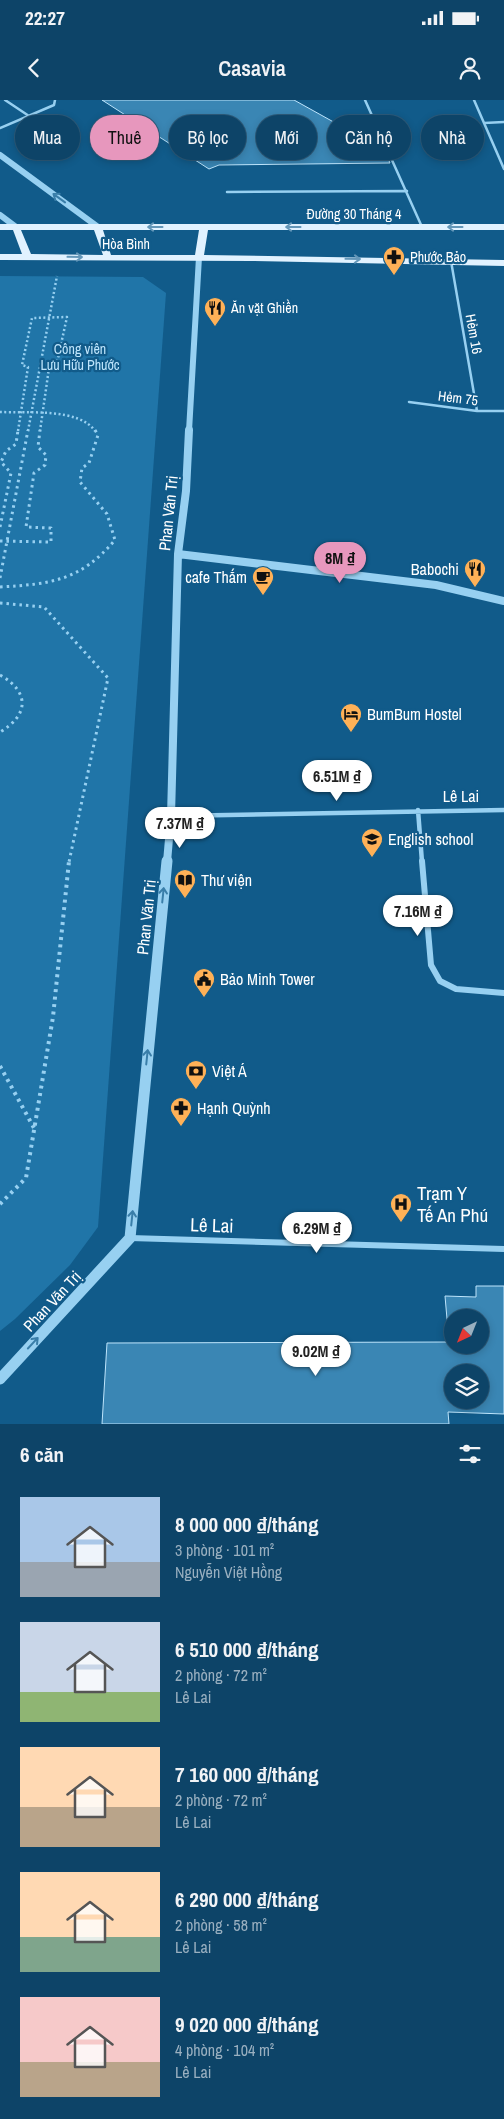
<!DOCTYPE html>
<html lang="vi">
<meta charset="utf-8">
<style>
body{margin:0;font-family:"Archivo Narrow",sans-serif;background:#1b4e71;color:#f1f3f6;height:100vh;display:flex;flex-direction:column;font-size:19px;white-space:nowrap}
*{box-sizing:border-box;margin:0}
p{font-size:16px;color:#9ab0c0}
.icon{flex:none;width:28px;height:28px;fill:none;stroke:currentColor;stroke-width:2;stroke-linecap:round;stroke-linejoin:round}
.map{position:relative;height:1324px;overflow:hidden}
.side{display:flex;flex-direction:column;background:#0d4468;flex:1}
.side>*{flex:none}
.hud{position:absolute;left:15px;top:15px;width:475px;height:45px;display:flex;gap:10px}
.needle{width:32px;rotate:223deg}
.buttons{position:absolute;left:444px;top:1209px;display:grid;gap:10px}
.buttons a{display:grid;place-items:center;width:45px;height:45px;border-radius:50%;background:#0d4468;box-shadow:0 2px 8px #0003,0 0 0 1px #2d5c7c;font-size:25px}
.price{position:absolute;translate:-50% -42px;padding:0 11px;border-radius:18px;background:#fff;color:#222;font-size:16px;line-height:32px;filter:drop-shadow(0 1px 2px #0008)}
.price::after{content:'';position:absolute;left:50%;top:30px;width:15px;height:11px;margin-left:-8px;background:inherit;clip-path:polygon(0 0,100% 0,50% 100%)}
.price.current{background:#e797bd;color:#111}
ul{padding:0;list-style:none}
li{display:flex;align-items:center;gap:15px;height:125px;padding:0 20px}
li span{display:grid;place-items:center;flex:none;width:140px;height:100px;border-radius:0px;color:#555}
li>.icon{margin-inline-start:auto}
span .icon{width:60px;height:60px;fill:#fffc;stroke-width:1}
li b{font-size:21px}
h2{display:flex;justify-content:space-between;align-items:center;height:60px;padding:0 20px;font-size:21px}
.chip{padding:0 18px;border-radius:22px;background:#0d4468;box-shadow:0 2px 8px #0003,0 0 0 1px #2d5c7c;font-size:18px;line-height:45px}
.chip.current{background:#e797bd;color:#111}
.status{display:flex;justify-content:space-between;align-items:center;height:35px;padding:0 25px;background:#0d4468;direction:ltr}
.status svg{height:14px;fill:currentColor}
header{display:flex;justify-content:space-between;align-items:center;height:65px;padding:0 20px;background:#0d4468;font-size:22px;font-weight:600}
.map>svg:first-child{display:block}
.green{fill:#2075a8}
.building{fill:#3a86b4;stroke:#bee5fc;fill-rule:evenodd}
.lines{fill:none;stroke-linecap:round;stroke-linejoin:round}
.path-far2{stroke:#97d0f1;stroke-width:2.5;stroke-dasharray:2 2.5;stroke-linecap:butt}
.path-far1{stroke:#97d0f1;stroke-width:3;stroke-dasharray:2.5 4;stroke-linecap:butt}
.path{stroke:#97d0f1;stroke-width:4;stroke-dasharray:3 4.5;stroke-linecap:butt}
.service{stroke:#97d0f1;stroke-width:2.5}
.minor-far1{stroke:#97d0f1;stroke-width:4.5}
.minor{stroke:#97d0f1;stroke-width:6}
.tertiary-far2{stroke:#97d0f1;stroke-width:6}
.tertiary-far1{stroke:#97d0f1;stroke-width:8}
.tertiary{stroke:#97d0f1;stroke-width:11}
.primary{fill:#e1f2ff;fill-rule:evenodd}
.oneway{stroke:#397ea9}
.oneway2{stroke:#6497b9}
.labels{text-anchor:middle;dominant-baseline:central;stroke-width:4.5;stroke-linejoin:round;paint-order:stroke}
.far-street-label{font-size:14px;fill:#fff;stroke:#115b8a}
.far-poi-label{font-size:14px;fill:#fff;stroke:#115b8a;text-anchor:start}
.far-park-label{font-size:14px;fill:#bee5fc;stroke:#115b8a}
.street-label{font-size:16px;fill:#fff;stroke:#115b8a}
.poi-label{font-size:16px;fill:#fff;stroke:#115b8a;text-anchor:start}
.near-poi-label{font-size:19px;fill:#fff;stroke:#115b8a;text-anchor:start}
.near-street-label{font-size:19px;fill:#fff;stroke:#115b8a}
</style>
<div class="status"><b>22:27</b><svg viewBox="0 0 49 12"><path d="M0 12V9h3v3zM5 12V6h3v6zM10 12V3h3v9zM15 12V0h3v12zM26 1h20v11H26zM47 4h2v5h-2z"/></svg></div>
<header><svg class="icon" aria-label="back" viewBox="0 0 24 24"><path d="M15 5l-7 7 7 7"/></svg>Casavia<svg class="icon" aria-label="person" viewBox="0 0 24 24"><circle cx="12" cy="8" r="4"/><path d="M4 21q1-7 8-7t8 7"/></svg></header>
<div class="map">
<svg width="504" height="1324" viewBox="0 0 504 1324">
<rect width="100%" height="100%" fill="#115b8a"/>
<path class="green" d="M0,176l143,1 23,16 -68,934 -28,38 -55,54 -15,12z"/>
<path class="building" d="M102,0h192l90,50 6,13 -171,2 -10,4z
M476,1186h28v128l-56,-2 1,12h-347l5,-81 342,-1 -4,-46 31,1zM452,1218h28v27h-28zM452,1272h28v28h-28z"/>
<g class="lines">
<path class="path-far2" d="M0,312c26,1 80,-4 95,19
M18,331l10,-64 -6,-2 10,-47 35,-1 -11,50 -7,1 -9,63
M28,331l29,-155"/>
<path class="path-far1" d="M0,427l11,-54 -10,-11 5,-11 10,-7 2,-14
M0,441l51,1v-14l-25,-1 8,-54 11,-8 1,-10 -8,-8 2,-17
M0,478l28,-148
M0,487c51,-3 80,-6 115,-47l-8,-26 -27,-32 2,-14 7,-5 9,-28 -3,-5
M0,503l44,4 64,71 -39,184
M0,575c30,17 29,40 0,57"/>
<path class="path" d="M0,966l34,62
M0,1104l26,-26 27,-161 16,-156"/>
<path class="service" d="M5,0l24,16
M365,0l57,127
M474,0l30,69
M484,23l20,-1
M0,28l54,-23 1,-5
M227,92l180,-1
M451,161l26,150
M409,302l68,9h27"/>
<path class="minor-far1" d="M418,710l4,52
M171,716l333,-6"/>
<path class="minor" d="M422,761l9,104 9,16 16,8 48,4
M130,1138l374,11"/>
<path class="tertiary-far2" d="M0,55l98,72
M0,115l16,12
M189,331l10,-174"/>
<path class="tertiary-far1" d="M178,454l258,31 68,16
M167,762l4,-46 7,-262 8,-63 3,-61"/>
<path class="tertiary" d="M0,1279l130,-141 37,-377"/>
<path class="primary" d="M0,124h504v6h-296l-4,25 300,5v6l-252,-5 -252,-1v-6h22l-9,-24h-13zM21,130h73l9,25 -72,-1zM103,130h96l-4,25h-84z"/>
</g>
<defs><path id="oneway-shaft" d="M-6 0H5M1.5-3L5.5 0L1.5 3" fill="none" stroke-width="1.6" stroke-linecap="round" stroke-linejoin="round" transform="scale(1.25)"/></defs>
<g class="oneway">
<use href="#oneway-shaft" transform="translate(59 98) rotate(-144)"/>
<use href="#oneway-shaft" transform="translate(163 795) rotate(-84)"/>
<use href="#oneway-shaft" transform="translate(147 957) rotate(-84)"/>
<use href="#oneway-shaft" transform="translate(132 1118) rotate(-84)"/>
<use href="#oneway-shaft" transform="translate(33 1243) rotate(-47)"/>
</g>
<g class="oneway2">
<use href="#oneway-shaft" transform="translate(155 127) rotate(-180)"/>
<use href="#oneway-shaft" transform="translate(293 127) rotate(-180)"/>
<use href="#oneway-shaft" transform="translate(455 127) rotate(-180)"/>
<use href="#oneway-shaft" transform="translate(75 157) rotate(1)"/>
<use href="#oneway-shaft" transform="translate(353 159) rotate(1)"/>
</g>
<defs>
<g id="pharmacy-pin" transform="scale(1.125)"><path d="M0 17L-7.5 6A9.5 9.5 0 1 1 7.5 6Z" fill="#ffb157" stroke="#115b8a"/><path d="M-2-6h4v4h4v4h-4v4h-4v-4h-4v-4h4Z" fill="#111"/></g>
<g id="restaurant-pin" transform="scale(1.125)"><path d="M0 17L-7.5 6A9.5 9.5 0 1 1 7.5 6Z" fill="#ffb157" stroke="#115b8a"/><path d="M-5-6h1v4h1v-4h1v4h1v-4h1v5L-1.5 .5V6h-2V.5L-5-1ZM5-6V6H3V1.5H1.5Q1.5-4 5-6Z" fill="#111"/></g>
<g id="cafe-pin" transform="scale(1.125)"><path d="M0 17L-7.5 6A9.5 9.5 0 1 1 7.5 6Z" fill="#ffb157" stroke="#115b8a"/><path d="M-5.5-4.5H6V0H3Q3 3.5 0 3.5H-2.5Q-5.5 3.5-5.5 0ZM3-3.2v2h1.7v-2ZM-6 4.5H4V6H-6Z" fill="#111"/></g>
<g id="hotel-pin" transform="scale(1.125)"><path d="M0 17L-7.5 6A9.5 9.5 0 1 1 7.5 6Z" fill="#ffb157" stroke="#115b8a"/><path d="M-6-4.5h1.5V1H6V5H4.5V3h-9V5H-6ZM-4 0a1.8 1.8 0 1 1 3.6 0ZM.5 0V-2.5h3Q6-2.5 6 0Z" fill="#111"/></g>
<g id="school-pin" transform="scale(1.125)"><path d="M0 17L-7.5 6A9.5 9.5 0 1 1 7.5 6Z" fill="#ffb157" stroke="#115b8a"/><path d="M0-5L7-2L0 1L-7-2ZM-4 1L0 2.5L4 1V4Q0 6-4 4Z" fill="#111"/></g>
<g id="library-pin" transform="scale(1.125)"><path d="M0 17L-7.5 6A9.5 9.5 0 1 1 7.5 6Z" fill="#ffb157" stroke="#115b8a"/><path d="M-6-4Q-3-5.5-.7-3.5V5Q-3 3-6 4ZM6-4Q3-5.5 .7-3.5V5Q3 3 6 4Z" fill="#111"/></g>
<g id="civic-pin" transform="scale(1.125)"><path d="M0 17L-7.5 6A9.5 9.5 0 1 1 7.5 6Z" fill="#ffb157" stroke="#115b8a"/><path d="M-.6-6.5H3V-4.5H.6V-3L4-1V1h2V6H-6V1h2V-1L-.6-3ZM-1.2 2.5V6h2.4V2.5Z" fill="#111"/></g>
<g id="bank-pin" transform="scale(1.125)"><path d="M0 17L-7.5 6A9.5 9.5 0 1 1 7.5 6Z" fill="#ffb157" stroke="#115b8a"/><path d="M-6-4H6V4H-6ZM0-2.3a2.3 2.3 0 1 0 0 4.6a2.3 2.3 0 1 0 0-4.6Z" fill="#111"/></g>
<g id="hospital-pin" transform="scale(1.125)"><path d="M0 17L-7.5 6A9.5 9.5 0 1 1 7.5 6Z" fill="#ffb157" stroke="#115b8a"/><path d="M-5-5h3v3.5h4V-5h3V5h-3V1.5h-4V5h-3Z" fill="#111"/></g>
</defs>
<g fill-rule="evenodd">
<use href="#pharmacy-pin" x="394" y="157"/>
<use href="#restaurant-pin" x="215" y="208"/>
<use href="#restaurant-pin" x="475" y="469"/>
<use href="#cafe-pin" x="263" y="477"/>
<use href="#hotel-pin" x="351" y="614"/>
<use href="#school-pin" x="372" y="739"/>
<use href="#library-pin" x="185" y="780"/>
<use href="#civic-pin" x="204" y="879"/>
<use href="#bank-pin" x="196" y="971"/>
<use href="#pharmacy-pin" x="181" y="1008"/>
<use href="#hospital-pin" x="401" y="1104"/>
</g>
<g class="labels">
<g class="far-street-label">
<text x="354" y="114">Đường 30 Tháng 4</text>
<text x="126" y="144">Hòa Bình</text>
<text transform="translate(474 234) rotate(80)">Hẻm 16</text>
<text transform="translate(458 298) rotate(7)">Hẻm 75</text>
</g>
<g class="far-poi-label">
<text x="410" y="157">Phước Bảo</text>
<text x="231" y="208">Ăn vặt Ghiền</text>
</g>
<g class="far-park-label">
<text x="80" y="249">Công viên<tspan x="80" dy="16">Lưu Hữu Phước</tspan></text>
</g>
<g class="street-label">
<text transform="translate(168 413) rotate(-84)">Phan Văn Trị</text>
<text x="461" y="696">Lê Lai</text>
<text transform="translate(146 817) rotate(-84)">Phan Văn Trị</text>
<text transform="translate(52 1201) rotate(-47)">Phan Văn Trị</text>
</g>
<g class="poi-label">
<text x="459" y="469" text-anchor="end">Babochi</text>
<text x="247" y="477" text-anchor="end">cafe Thắm</text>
<text x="367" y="614">BumBum Hostel</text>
<text x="388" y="739">English school</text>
<text x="201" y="780">Thư viện</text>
<text x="220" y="879">Bảo Minh Tower</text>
<text x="212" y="971">Việt Á</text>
<text x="197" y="1008">Hạnh Quỳnh</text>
</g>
<g class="near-poi-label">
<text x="417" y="1093">Trạm Y<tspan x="417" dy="22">Tế An Phú</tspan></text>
</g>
<g class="near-street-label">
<text transform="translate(212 1125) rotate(2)">Lê Lai</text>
</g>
</g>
</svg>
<div class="buttons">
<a><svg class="needle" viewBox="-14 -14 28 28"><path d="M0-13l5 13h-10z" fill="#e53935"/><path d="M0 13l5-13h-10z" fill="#9ab0c0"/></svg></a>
<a><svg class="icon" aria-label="layers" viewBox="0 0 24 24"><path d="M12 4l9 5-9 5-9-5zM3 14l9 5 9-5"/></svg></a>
</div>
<b class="price current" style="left:340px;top:484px">8M ₫</b>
<b class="price" style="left:337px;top:702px">6.51M ₫</b>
<b class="price" style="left:180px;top:749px">7.37M ₫</b>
<b class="price" style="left:418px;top:837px">7.16M ₫</b>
<b class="price" style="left:317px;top:1154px">6.29M ₫</b>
<b class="price" style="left:316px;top:1277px">9.02M ₫</b>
<div class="hud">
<a class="chip">Mua</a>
<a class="chip current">Thuê</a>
<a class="chip">Bộ lọc</a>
<a class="chip">Mới</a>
<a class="chip">Căn hộ</a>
<a class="chip">Nhà</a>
</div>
</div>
<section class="side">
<h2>6 căn<svg class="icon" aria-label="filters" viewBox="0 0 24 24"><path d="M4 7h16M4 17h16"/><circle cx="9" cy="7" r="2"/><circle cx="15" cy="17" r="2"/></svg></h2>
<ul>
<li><span style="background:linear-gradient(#a9c7e8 65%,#9aa5b1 0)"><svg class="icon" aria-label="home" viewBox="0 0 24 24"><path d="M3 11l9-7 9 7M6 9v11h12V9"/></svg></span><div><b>8 000 000 ₫/tháng</b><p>3 phòng · 101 m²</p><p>Nguyễn Việt Hồng</p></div></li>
<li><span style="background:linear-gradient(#c9d6e8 70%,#8fb573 0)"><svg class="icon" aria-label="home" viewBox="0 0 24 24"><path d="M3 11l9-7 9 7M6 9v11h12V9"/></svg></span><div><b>6 510 000 ₫/tháng</b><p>2 phòng · 72 m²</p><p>Lê Lai</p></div></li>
<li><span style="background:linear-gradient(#ffd9b3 60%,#b9a48a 0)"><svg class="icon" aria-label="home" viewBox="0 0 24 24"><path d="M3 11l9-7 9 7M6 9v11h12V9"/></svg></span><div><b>7 160 000 ₫/tháng</b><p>2 phòng · 72 m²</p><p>Lê Lai</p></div></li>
<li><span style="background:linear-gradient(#ffd9b3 65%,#7fa58c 0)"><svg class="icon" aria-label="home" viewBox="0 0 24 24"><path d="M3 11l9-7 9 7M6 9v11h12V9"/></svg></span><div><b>6 290 000 ₫/tháng</b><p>2 phòng · 58 m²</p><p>Lê Lai</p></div></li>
<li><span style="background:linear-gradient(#f6c9c9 65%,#b9a48a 0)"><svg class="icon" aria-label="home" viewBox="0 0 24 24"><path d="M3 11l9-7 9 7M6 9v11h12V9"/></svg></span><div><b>9 020 000 ₫/tháng</b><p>4 phòng · 104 m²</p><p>Lê Lai</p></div></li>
</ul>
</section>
